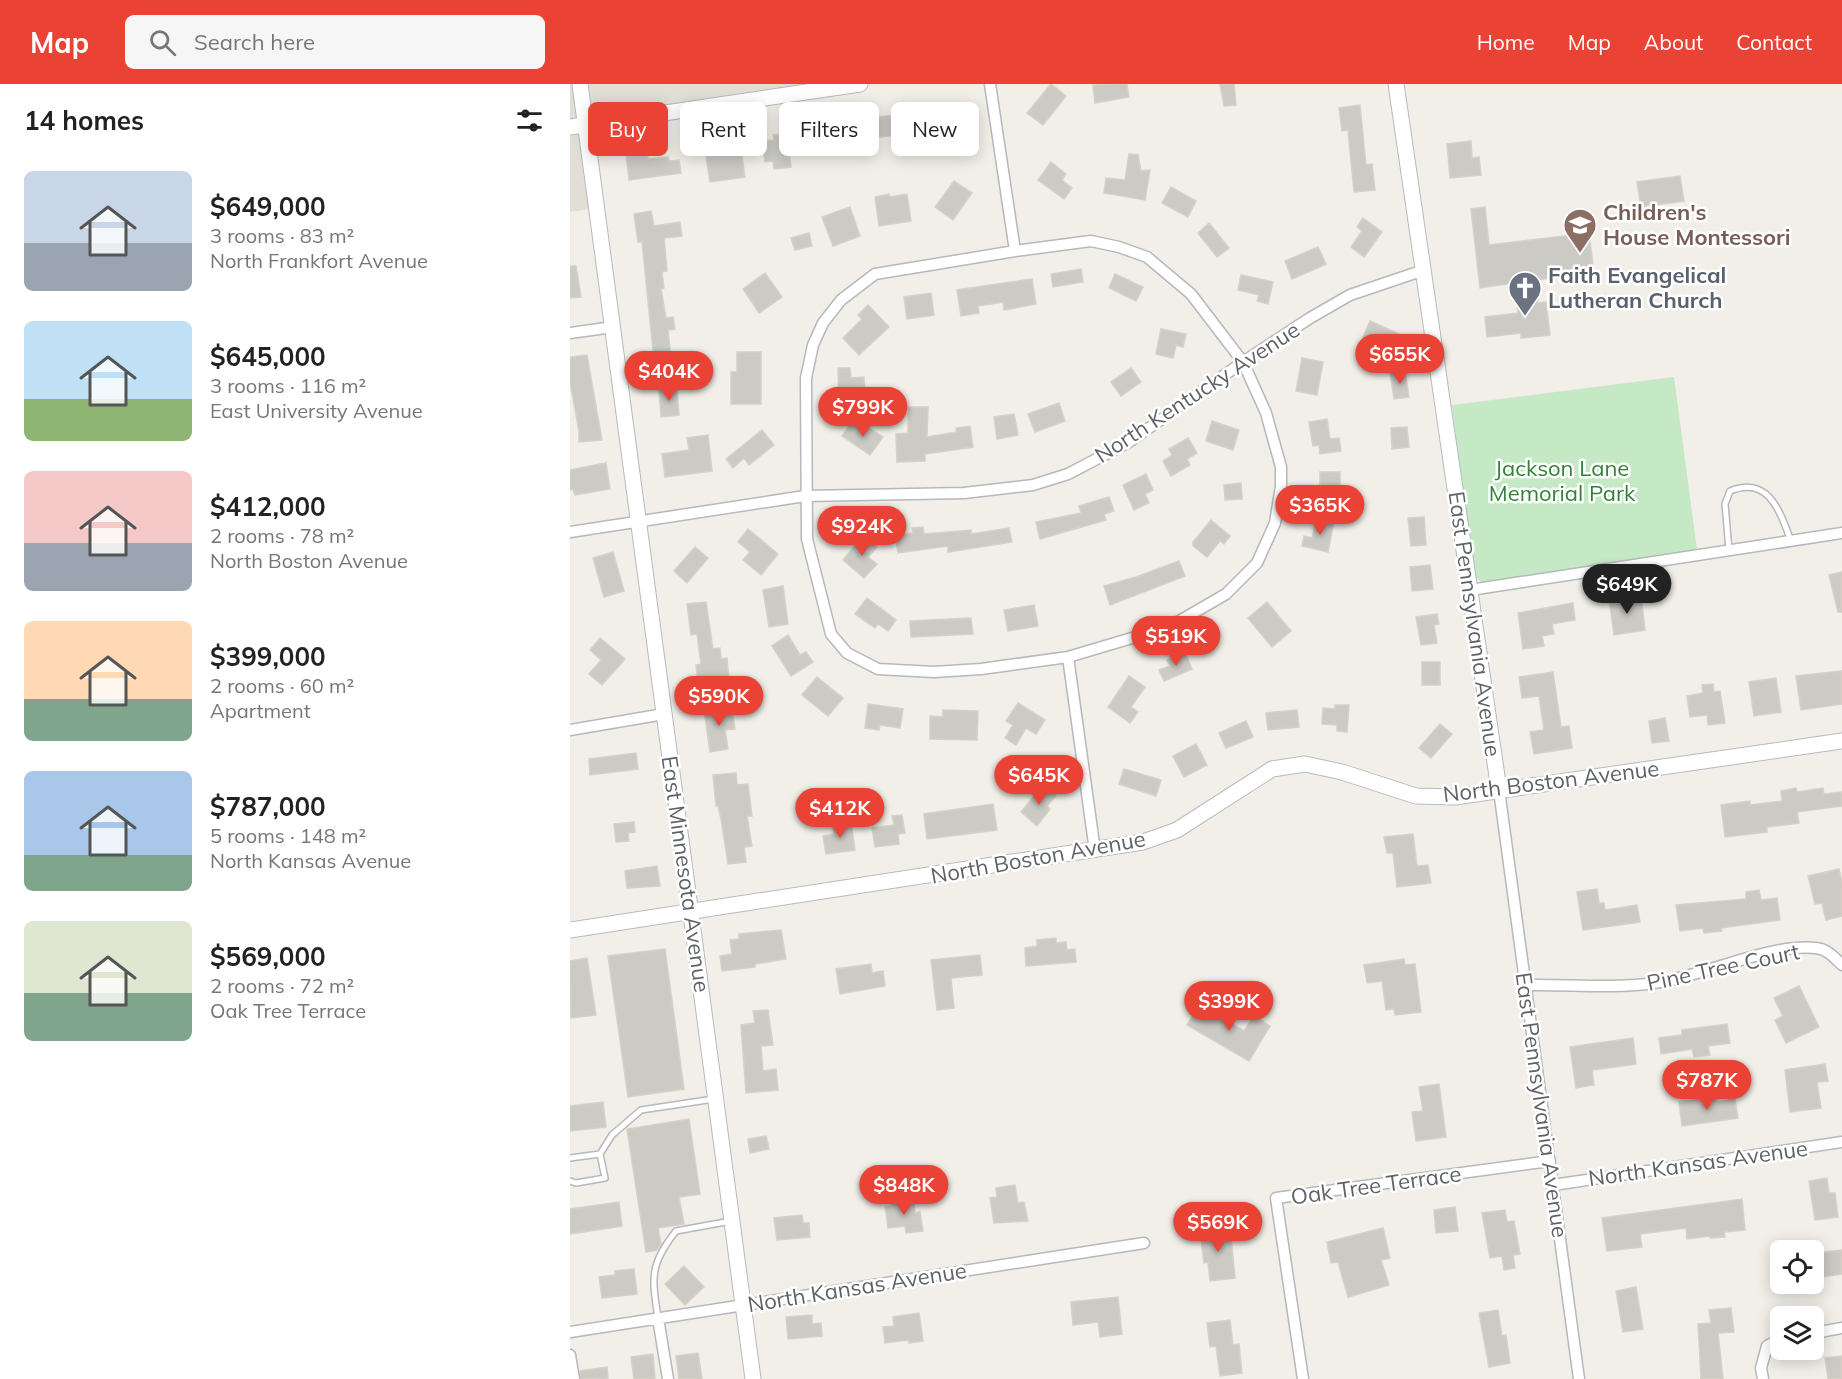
<!DOCTYPE html>
<meta charset="utf-8">
<style>
body{margin:0;font-family:Mulish,sans-serif;background:#f6f6f6;color:#222;height:100vh;display:flex;flex-direction:column;font-size:22px;white-space:nowrap}
*{box-sizing:border-box;margin:0}
p{font-size:20px;color:#767676}
.icon{flex:none;width:33px;height:33px;fill:none;stroke:currentColor;stroke-width:2;stroke-linecap:round;stroke-linejoin:round}
.map{position:relative;flex:1;overflow:hidden}
.side{display:flex;flex-direction:column;background:#fff;width:570px}
.side>*{flex:none}
.top-card{position:absolute;left:18px;top:18px;width:570px;height:54px;display:flex;gap:12px}
.tools{position:absolute;left:1200px;top:1156px;display:grid;gap:12px}
.tools a{display:grid;place-items:center;width:54px;height:54px;border-radius:9px;background:#fff;box-shadow:0 3px 15px #0003;font-size:30px}
.price{position:absolute;translate:-50% -51px;padding:0 14px;border-radius:21px;background:#ea4335;color:#fff;font-size:20px;line-height:39px;filter:drop-shadow(0 2px 3px #0008)}
.price::after{content:'';position:absolute;left:50%;top:36px;width:18px;height:14px;margin-left:-9px;background:inherit;clip-path:polygon(0 0,100% 0,50% 100%)}
.price.active{background:#222;color:#fff}
ul{padding:0;list-style:none}
li{display:flex;align-items:center;gap:18px;height:150px;padding:0 24px}
li span{display:grid;place-items:center;flex:none;width:168px;height:120px;border-radius:9px;color:#555}
li>.icon{margin-inline-start:auto}
span .icon{width:72px;height:72px;fill:#fffc;stroke-width:1}
li b{font-size:26px}
h2{display:flex;justify-content:space-between;align-items:center;height:72px;padding:0 24px;font-size:26px}
.pill{padding:0 21px;border-radius:9px;background:#fff;box-shadow:0 3px 15px #0003;font-size:21px;line-height:54px}
.pill.active{background:#ea4335;color:#fff}
header{display:flex;align-items:center;gap:36px;box-sizing:border-box;height:84px;padding:0 30px;background:#ea4335;color:#fff}
header strong{font-size:28px}
nav{display:flex;gap:33px;margin-inline-start:auto;font-size:21px}
.search{width:420px;height:54px;background:#f6f6f6;display:flex;align-items:center;gap:15px;box-sizing:border-box;padding:0 21px;border-radius:9px;color:#767676;font-size:22px}
main{display:flex;flex:1;min-height:0}
.map>svg:first-child{display:block}
.education{fill:#e1ded6}
.green{fill:#c5e8c5}
.building{fill:#cccac5;stroke:#d6d1c6;stroke-width:1.5}
.lines{fill:none;stroke-linecap:round;stroke-linejoin:round}
.lane-casing{stroke:#b5b8bc;stroke-width:8}
.street-casing{stroke:#b5b8bc;stroke-width:13}
.secondary-casing{stroke:#b6babf;stroke-width:17}
.lane{stroke:#fff;stroke-width:5}
.street{stroke:#fff;stroke-width:10}
.secondary{stroke:#fff;stroke-width:15}
.labels{text-anchor:middle;dominant-baseline:central;stroke-width:5;stroke-linejoin:round;paint-order:stroke}
.education-label{font-size:22px;font-weight:bold;fill:#785e54;stroke:#fff;text-anchor:start}
.worship-label{font-size:22px;font-weight:bold;fill:#5b616d;stroke:#fff;text-anchor:start}
.street-label{font-size:22px;fill:#5f6368;stroke:#fff}
.park-label{font-size:22px;fill:#348238;stroke:#fff}
</style>
<header>
<strong>Map</strong>
<div class="search"><svg class="icon" aria-label="search" viewBox="0 0 24 24"><circle cx="10" cy="10" r="6"/><path d="M15 15l6 6"/></svg>Search here</div>
<nav><a>Home</a><a>Map</a><a>About</a><a>Contact</a></nav>
</header>
<main>
<section class="side">
<h2>14 homes<svg class="icon" aria-label="filters" viewBox="0 0 24 24"><path d="M4 7h16M4 17h16"/><circle cx="9" cy="7" r="2"/><circle cx="15" cy="17" r="2"/></svg></h2>
<ul>
<li><span style="background:linear-gradient(#c9d6e8 60%,#9aa5b1 0)"><svg class="icon" aria-label="home" viewBox="0 0 24 24"><path d="M3 11l9-7 9 7M6 9v11h12V9"/></svg></span><div><b>$649,000</b><p>3 rooms · 83 m²</p><p>North Frankfort Avenue</p></div></li>
<li><span style="background:linear-gradient(#bfe0f5 65%,#8fb573 0)"><svg class="icon" aria-label="home" viewBox="0 0 24 24"><path d="M3 11l9-7 9 7M6 9v11h12V9"/></svg></span><div><b>$645,000</b><p>3 rooms · 116 m²</p><p>East University Avenue</p></div></li>
<li><span style="background:linear-gradient(#f6c9c9 60%,#9aa5b1 0)"><svg class="icon" aria-label="home" viewBox="0 0 24 24"><path d="M3 11l9-7 9 7M6 9v11h12V9"/></svg></span><div><b>$412,000</b><p>2 rooms · 78 m²</p><p>North Boston Avenue</p></div></li>
<li><span style="background:linear-gradient(#ffd9b3 65%,#7fa58c 0)"><svg class="icon" aria-label="home" viewBox="0 0 24 24"><path d="M3 11l9-7 9 7M6 9v11h12V9"/></svg></span><div><b>$399,000</b><p>2 rooms · 60 m²</p><p>Apartment</p></div></li>
<li><span style="background:linear-gradient(#a9c7e8 70%,#7fa58c 0)"><svg class="icon" aria-label="home" viewBox="0 0 24 24"><path d="M3 11l9-7 9 7M6 9v11h12V9"/></svg></span><div><b>$787,000</b><p>5 rooms · 148 m²</p><p>North Kansas Avenue</p></div></li>
<li><span style="background:linear-gradient(#dfe7d0 60%,#7fa58c 0)"><svg class="icon" aria-label="home" viewBox="0 0 24 24"><path d="M3 11l9-7 9 7M6 9v11h12V9"/></svg></span><div><b>$569,000</b><p>2 rooms · 72 m²</p><p>Oak Tree Terrace</p></div></li>
</ul>
</section>
<div class="map">
<svg width="1272" height="1295" viewBox="0 0 1272 1295">
<rect width="100%" height="100%" fill="#f1efe8"/>
<path class="education" d="M0,0h290l-274,41 11,83 -27,4z"/>
<path class="green" d="M1104,293l23,173 -215,32 -9,-5 -21,-172z"/>
<path class="building" d="M481,0l15,12 -23,29 -16,-12z
M557,0l2,13 -34,6 -2,-18z
M650,0h14l2,21 -12,1z
M790,21l6,60 6,-1 3,26 -21,2 -6,-62 -6,1 -3,-23z
M369,24l26,19 -11,15 -5,-4 -5,7 -13,-9 5,-7 -8,-6z
M326,31l2,20 -35,4 -2,-20z
M265,39l4,26 -18,3 -2,-9 -30,5 2,19 -17,2 -1,-8 -8,1 -3,-21 12,-1 -1,-5 31,-3 -1,-4z
M901,57l1,17 7,-1 2,18 -31,3 -3,-34z
M170,58l5,35 -35,5 -4,-26 19,-3 -2,-9z
M77,68l1,7 20,-2 1,4 10,-1 2,13 -52,7 -3,-26z
M559,70l9,1 3,16 9,-1 -5,30 -41,-7 2,-15 19,2z
M481,78l15,12 -4,6 10,8 -8,11 -26,-19z
M1110,92l4,25 -43,6 -4,-25z
M384,97l18,12 -19,27 -18,-13z
M601,103l25,14 -8,16 -26,-14z
M319,110l1,3 17,-3 4,27 -32,5 -4,-29z
M280,123l10,29 -27,10 -11,-29z
M915,123l4,38 100,-12 5,40 -59,7 3,23 8,-1 4,33 -29,3v-5l-34,4 -2,-20 33,-4 -4,-30 -34,5 -9,-79z
M81,127l3,15 26,-4 2,14 -18,2 3,33 -5,1 2,16 -3,1 5,29 7,-1 2,12 -7,1 4,38 -17,2 -13,-128h-4l-4,-28z
M793,134l19,14 -18,25 -13,-10 11,-16 -5,-4z
M639,139l20,25 -12,9 -19,-24z
M239,149l3,13 -17,4 -4,-12z
M748,163l8,17 -34,15 -7,-18z
M0,182h6l5,31 -11,1z
M511,185l2,13 -30,5 -2,-13z
M195,189l17,24 -23,16 -16,-24z
M545,190l28,13 -7,14 -27,-13z
M671,191l32,7 -5,22 -11,-3 2,-6 -21,-5z
M462,195l4,25 -32,6 -1,-8 -25,4 1,7 -18,3 -4,-26z
M361,209l3,22 -27,4 -3,-22z
M298,221l21,22 -30,28 -16,-17 19,-19 -4,-4z
M800,237l31,14 -7,16 -14,-6 -4,9 -12,-6 4,-9 -5,-2z
M591,245l25,5 -3,13 -7,-2 -3,13 -17,-4z
M167,268h24v52h-30v-32h6z
M17,271l15,85 -23,2v-11l-9,-49v-25z
M732,274l21,4 -6,33 -21,-4z
M268,284h12l1,10 13,-1 1,23 -26,1z
M561,284l10,14 -20,14 -10,-14z
M835,287l4,26 -15,2 -4,-26z
M107,304l2,27 -18,2 -2,-27z
M489,319l6,18 -30,11 -7,-18z
M338,323h20l-1,30 30,-5 -1,-4 14,-2 3,21 -48,7v7l-28,1 -1,-28 12,-1z
M444,330l4,21 -21,4 -3,-22z
M757,335l3,20 9,-1 2,13 -21,3 -1,-9 -6,1 -4,-24z
M642,337l27,9 -6,20 -27,-9z
M282,338l12,9 3,-4 16,10 -13,18 -28,-19z
M837,343l2,20 -17,2 -1,-21z
M192,346l12,15 -25,20 -5,-7 -11,10 -7,-9z
M138,351l4,36 -47,6 -3,-23 27,-4 -2,-12z
M618,354l9,15 -10,6 3,6 -19,11 -8,-15 9,-6 -3,-6z
M36,379l4,26 -35,6 -2,-6 -3,1v-20z
M750,388h20v30h-20z
M576,390l7,16 -8,4 4,9 -15,7 -11,-25z
M671,399l1,16 -17,1 -1,-15z
M539,413l5,14 -10,3 2,6 -66,19 -4,-17 45,-9 -2,-7z
M747,433l17,4 -6,31 -26,-6 2,-10 8,2z
M854,433l2,28 -15,1 -3,-28z
M641,436l19,16 -6,8 -4,-3 -13,16 -14,-11v-4z
M353,443l1,7 47,-4v4l38,-6 3,14 -64,10v-6l-50,7 -3,-18 18,-2 -1,-5z
M178,445l30,25 -17,21 -18,-15 7,-8 -12,-10z
M294,451l13,12 -9,10 9,7 -13,14 -21,-18z
M125,463l13,11 -21,25 -13,-12z
M43,468l11,39 -20,6 -11,-39z
M609,477l6,15 -75,29 -6,-19 32,-9z
M860,481l3,24 -21,2 -2,-24z
M1272,488v40h-4l-9,-37z
M213,502l5,38 -19,3 -6,-37z
M1071,511l4,35 -31,5 -5,-36z
M297,514l29,22 -8,11 -10,-7 -3,4 -20,-14z
M136,518l7,47 7,-1 1,11 6,-1 2,22 -31,4 -2,-19 5,-1 -4,-30 -6,1 -4,-31z
M697,518l24,29 -19,16 -24,-29z
M1003,519l2,17 -23,4 2,10 -12,2 2,10 -21,3 -5,-36z
M464,521l4,21 -30,5 -4,-21z
M867,530l2,10 -5,1 3,18 -16,2 -5,-28z
M401,534l2,16 -62,3 -1,-16z
M218,551l12,20 6,-3 7,10 -22,14 -19,-30z
M30,554l25,21 -23,26 -13,-11 12,-14 -11,-10z
M615,568l7,17 -28,12 -5,-11 11,-4 -3,-6z
M852,578h18v23h-18z
M1272,587v33l-41,6 -5,-34z
M983,588l8,55 8,-1 3,22 -38,6 -4,-22 14,-2 -5,-34 -17,2 -3,-21z
M559,592l16,11 -14,20 7,5 -8,11 -22,-16z
M247,593l26,21 -15,18 -26,-21z
M1206,594l5,34 -27,4 -5,-34z
M1143,600l1,8 6,-1 5,32 -17,2 -1,-10 -17,2 -3,-21 16,-3 -1,-8z
M448,619l27,17 -9,14 -10,-6 -10,17 -11,-7 8,-13 -7,-4z
M298,620l35,5 -3,19 -20,-3 -1,5 -14,-2z
M765,621h14l-2,27 -10,-1v-6l-15,-1 1,-16 12,1z
M161,622l4,23 -10,1 3,19 -18,3 -6,-42z
M373,626l35,1 -1,29 -47,-1v-23l13,1z
M727,626l2,17 -31,3 -2,-17z
M1095,634l4,23 -17,2 -3,-22z
M676,637l7,16 -27,11 -7,-15z
M870,640l12,10 -21,24 -12,-10z
M626,660l11,21 -23,12 -11,-21z
M66,669l2,16 -48,6 -1,-16z
M554,685l37,11 -5,16 -37,-12z
M166,689l1,12 11,-1 4,32h-5l5,30 -8,1 2,15 -18,2 -7,-45 -3,-13h-2l-3,-31z
M473,701l13,10 -9,11 3,3 -13,17 -16,-14z
M1226,704l1,4 26,-4 1,6 18,-2v14l-45,6 2,11 -32,4v5l-42,5 -4,-32 29,-4v4l32,-4 -1,-10z
M423,720l4,26 -70,9 -3,-25z
M332,731l3,18 -7,1 1,10 -24,3 -3,-19 22,-3 -2,-9z
M64,738l1,10 -7,1 1,8 -13,1 -2,-18z
M281,738l4,28 -29,4 -3,-18 11,-2 -1,-9z
M843,750l4,32 11,-1 3,18 -34,4 -4,-34h-6l-3,-16z
M87,782l3,20 -33,2 -2,-17z
M1269,785l3,14v33l-16,4 -4,-17 -7,1 -7,-28z
M1027,805l2,14h5l1,7 32,-5 3,17 -57,8 -6,-38z
M1189,806l2,10 16,-2 3,22 -59,8 1,3 -18,2 -1,-5 -23,3 -4,-26 70,-6v-7z
M211,846l5,29 -31,5v3l-33,4 -2,-15 12,-2 -2,-14 9,-1v-5z
M486,854v5l10,-1 1,8 8,-1 1,13 -50,4 -1,-18 12,-2v-6z
M95,865l19,140 -56,8 -20,-141z
M410,871l2,20 -31,3 3,30 -17,2 -6,-50z
M17,874l9,57 -25,3 -1,-57z
M834,875l1,6 10,-1 6,48 -26,3 -1,-6 -8,1 -4,-29 -15,2 -3,-18z
M301,880l1,9 11,-2 2,15 -45,8 -4,-25z
M1229,902l20,41 -33,16 -11,-23 8,-4 -9,-18z
M630,920l44,27 10,-15 16,10 -21,35 -62,-36z
M198,926l5,35 -12,1 2,25 13,-2 2,21 -32,3 -5,-68 14,-2 -2,-12z
M1157,940l3,19 -22,3 2,9 -16,2 -2,-8 -31,5 -2,-16 23,-3v-5z
M1063,954l3,26 -44,6 2,15 -18,3 -6,-41z
M1255,980l3,17 -11,1 4,26 -31,4 -5,-42z
M869,1000l7,53 -30,4 -4,-29 11,-1 -4,-24z
M1146,1013l1,5 18,-3 3,19 -56,8 -3,-24z
M33,1018l3,25 -36,4v-25z
M119,1035l11,75 -21,3 5,27 -26,4 3,16 -4,6 -11,2 -19,-123z
M196,1052l3,13 -19,4 -2,-14z
M1257,1094l2,15h6l3,24 -23,3 -6,-39z
M445,1101l3,18 6,-1 4,19 -34,2 -4,-25 7,-1 -1,-9z
M333,1113l1,7 10,-2 1,11 5,-1 3,19 -17,2 -1,-7 -17,2 -3,-21 7,-1 -1,-8z
M1172,1115l3,31 -21,2 1,5 -15,1v-2l-23,3 -1,-11 -46,6 2,13 -35,4 -5,-33z
M49,1118l3,24 -52,8v-25z
M885,1123l3,24 -22,2 -2,-23z
M935,1126l2,12 7,-1 6,33 -7,1 2,13 -11,2 -2,-14 -12,2 -8,-45z
M232,1131l1,8h6l1,14 -33,3 -3,-22z
M660,1143l5,51 -25,3 -2,-19 -4,1 -4,-33z
M813,1144l7,30 -9,2 8,25 -41,12 -10,-35 -7,1 -4,-21z
M1272,1166v24l-20,3 -4,-24z
M114,1182l20,21 -19,18 -20,-21z
M64,1185l3,25 -35,4 -3,-21 16,-2v-4z
M1066,1203l7,42 -20,3 -7,-41z
M548,1213l4,37 -22,3 -2,-15 -25,3 -2,-23z
M1161,1224l3,24 -16,1 5,46h-22l-3,-55 13,-1 -2,-13z
M928,1226l4,26 4,-1 4,28 -21,4 -10,-54z
M349,1229l4,28 -14,2 -1,-3 -23,3 -2,-16 11,-1 -1,-9z
M242,1231v9l9,-1 1,13 -34,3 -2,-22z
M660,1236l3,25 6,-1 3,29 -22,3 -4,-30 -6,1 -3,-24z
M128,1269l4,26h-23l-3,-23z
M83,1270l2,25h-21l-3,-22z
M1272,1272v23h-14l-3,-21z
M37,1283l1,12h-27l-1,-8z"/>
<g class="lines">
<g class="lane-casing">
<path id="lane" d="M1159,466l-4,-46 5,-13c39,-16 50,21 61,50
M0,1074l30,-4
M0,1097l6,2 29,-5 -5,-24 12,-19 29,-25 73,-11
M88,1234c-6,-40 -9,-53 18,-87l55,-10"/>
</g>
<g class="street-casing">
<path id="street" d="M420,0l25,167
M521,157l28,6 28,10 44,37 52,68 23,51 15,54v19l-6,37 -18,40 -31,31 -57,33 -101,30 -87,12 -47,3 -56,-3 -31,-16 -16,-19 -24,-95 -1,-161 7,-33 10,-22 18,-23 34,-26 140,-23z
M0,249l43,-6
M0,448l235,-36 159,-3 69,-8 35,-11 61,-32 114,-80 67,-44 40,-23 74,-25
M900,506l372,-57
M498,573l27,194
M0,646l94,-16
M929,706l80,589
M956,901c43,-1 86,4 128,-2 49,-6 115,-40 162,-35 11,1 18,9 26,17
M983,1101l289,-43
M88,1234l10,61
M0,1248l574,-89
M1244,1249l28,-5
M0,1271l4,24
M733,1295l-27,-181 274,-37
M1193,1295l-2,-11 6,-22 13,-7"/>
</g>
<g class="secondary-casing">
<path id="secondary" d="M10,0l173,1295
M826,0l103,706
M0,43l290,-43
M0,846l573,-88 34,-12 95,-61 33,-5 37,8 74,24 39,1 387,-56"/>
</g>
<use href="#lane" class="lane"/>
<use href="#street" class="street"/>
<use href="#secondary" class="secondary"/>
</g>
<defs>
<g id="school-pin" transform="scale(1.725)"><path d="M0 17L-7.5 6A9.5 9.5 0 1 1 7.5 6Z" fill="#8d6e63" stroke="#fff"/><path d="M0-5L7-2L0 1L-7-2ZM-4 1L0 2.5L4 1V4Q0 6-4 4Z" fill="#fff"/></g>
<g id="church-pin" transform="scale(1.725)"><path d="M0 17L-7.5 6A9.5 9.5 0 1 1 7.5 6Z" fill="#6b7280" stroke="#fff"/><path d="M-1.2-6h2.4v3.5h3.3v2.4h-3.3V6h-2.4V-.1h-3.3v-2.4h3.3Z" fill="#fff"/></g>
</defs>
<g fill-rule="evenodd">
<use href="#school-pin" x="1010" y="141"/>
<use href="#church-pin" x="955" y="204"/>
</g>
<g class="labels">
<g class="education-label">
<text x="1033" y="128">Children's<tspan x="1033" dy="25">House Montessori</tspan></text>
</g>
<g class="worship-label">
<text x="978" y="191">Faith Evangelical<tspan x="978" dy="25">Lutheran Church</tspan></text>
</g>
<g class="street-label">
<text transform="translate(627 308) rotate(-33)">North Kentucky Avenue</text>
<text transform="translate(905 540) rotate(82)">East Pennsylvania Avenue</text>
<text transform="translate(981 697) rotate(-7)">North Boston Avenue</text>
<text transform="translate(468 773) rotate(-10)">North Boston Avenue</text>
<text transform="translate(116 790) rotate(82)">East Minnesota Avenue</text>
<text transform="translate(1153 883) rotate(-12)">Pine Tree Court</text>
<text transform="translate(972 1021) rotate(82)">East Pennsylvania Avenue</text>
<text transform="translate(1128 1079) rotate(-8)">North Kansas Avenue</text>
<text transform="translate(806 1101) rotate(-8)">Oak Tree Terrace</text>
<text transform="translate(287 1203) rotate(-9)">North Kansas Avenue</text>
</g>
<g class="park-label">
<text x="992" y="384">Jackson Lane<tspan x="992" dy="25">Memorial Park</tspan></text>
</g>
</g>
</svg>
<div class="tools">
<a><svg class="icon" aria-label="locate" viewBox="0 0 24 24"><circle cx="12" cy="12" r="6"/><path d="M12 2v4M12 18v4M2 12h4M18 12h4"/></svg></a>
<a><svg class="icon" aria-label="layers" viewBox="0 0 24 24"><path d="M12 4l9 5-9 5-9-5zM3 14l9 5 9-5"/></svg></a>
</div>
<b class="price" style="left:830px;top:301px">$655K</b>
<b class="price" style="left:99px;top:318px">$404K</b>
<b class="price" style="left:293px;top:354px">$799K</b>
<b class="price" style="left:750px;top:452px">$365K</b>
<b class="price" style="left:292px;top:473px">$924K</b>
<b class="price active" style="left:1057px;top:531px">$649K</b>
<b class="price" style="left:606px;top:583px">$519K</b>
<b class="price" style="left:149px;top:643px">$590K</b>
<b class="price" style="left:469px;top:722px">$645K</b>
<b class="price" style="left:270px;top:755px">$412K</b>
<b class="price" style="left:659px;top:948px">$399K</b>
<b class="price" style="left:1137px;top:1027px">$787K</b>
<b class="price" style="left:334px;top:1132px">$848K</b>
<b class="price" style="left:648px;top:1169px">$569K</b>
<div class="top-card">
<a class="pill active">Buy</a>
<a class="pill">Rent</a>
<a class="pill">Filters</a>
<a class="pill">New</a>
</div>
</div>
</main>
